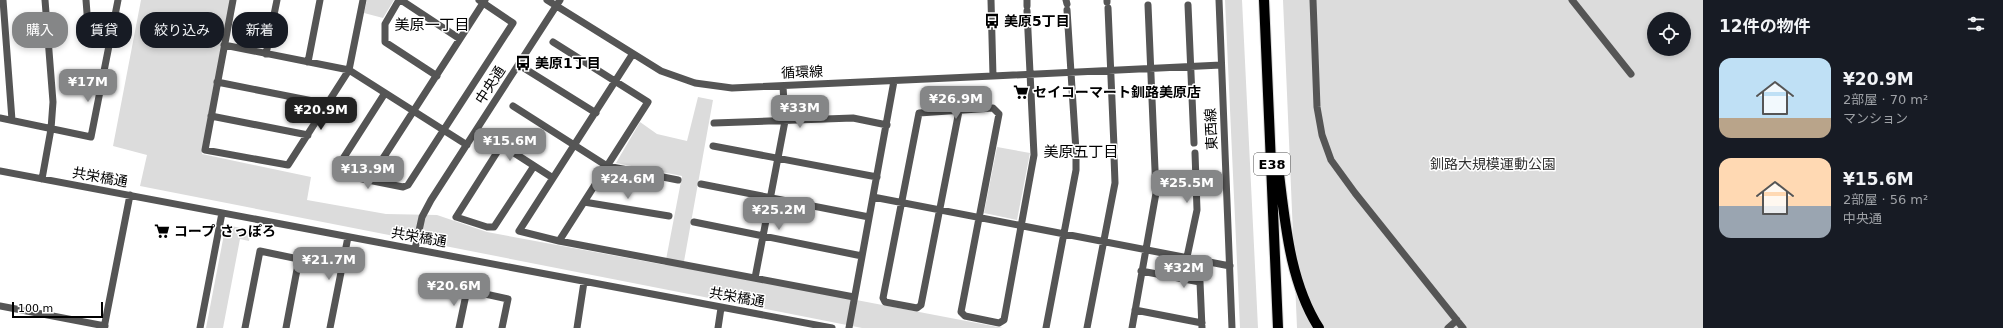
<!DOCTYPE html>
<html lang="ja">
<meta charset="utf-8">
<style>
body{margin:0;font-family:"DejaVu Sans","Noto Sans JP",sans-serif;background:#20242c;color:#f1f3f6;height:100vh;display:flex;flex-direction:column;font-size:15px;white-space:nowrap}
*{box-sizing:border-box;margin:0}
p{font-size:13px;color:#9ea1a6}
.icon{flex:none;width:22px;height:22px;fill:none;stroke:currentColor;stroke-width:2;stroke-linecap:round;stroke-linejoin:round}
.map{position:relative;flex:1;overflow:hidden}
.panel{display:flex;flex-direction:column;background:#171b24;width:300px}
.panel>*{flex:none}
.guide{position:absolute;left:12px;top:12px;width:380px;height:36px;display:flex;gap:8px}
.controls{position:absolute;left:1647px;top:12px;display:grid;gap:8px}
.controls a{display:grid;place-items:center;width:44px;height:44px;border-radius:50%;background:#171b24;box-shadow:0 2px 6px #0003;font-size:20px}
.scale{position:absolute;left:12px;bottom:10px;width:91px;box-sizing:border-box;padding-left:4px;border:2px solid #000;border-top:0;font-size:11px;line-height:14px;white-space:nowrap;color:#000;-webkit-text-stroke:3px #fff;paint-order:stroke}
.price{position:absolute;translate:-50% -34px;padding:0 9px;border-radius:8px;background:#858687;color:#fff;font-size:13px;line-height:26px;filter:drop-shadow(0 1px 2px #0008)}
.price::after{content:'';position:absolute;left:50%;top:24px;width:12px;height:9px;margin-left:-6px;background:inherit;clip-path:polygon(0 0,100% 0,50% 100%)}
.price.on{background:#222;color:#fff}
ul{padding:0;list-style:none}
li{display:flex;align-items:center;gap:12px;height:100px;padding:0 16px}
li span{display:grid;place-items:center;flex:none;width:112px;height:80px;border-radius:12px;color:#555}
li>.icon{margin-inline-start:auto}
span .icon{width:48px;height:48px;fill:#fffc;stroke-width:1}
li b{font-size:17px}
h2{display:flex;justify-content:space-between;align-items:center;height:48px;padding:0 16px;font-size:17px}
.tag{padding:0 14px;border-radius:16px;background:#171b24;box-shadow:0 2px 6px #0003;font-size:14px;line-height:36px}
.tag.on{background:#858687;color:#fff}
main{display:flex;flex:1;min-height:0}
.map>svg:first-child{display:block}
.green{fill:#dcdcdc;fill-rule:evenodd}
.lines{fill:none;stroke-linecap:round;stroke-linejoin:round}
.highway-casing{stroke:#dbdbdb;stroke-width:12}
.minor{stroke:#555;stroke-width:7}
.highway{stroke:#000;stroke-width:10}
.labels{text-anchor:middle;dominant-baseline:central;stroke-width:3;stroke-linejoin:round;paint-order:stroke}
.shield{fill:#fff;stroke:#4c4c4c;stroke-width:1}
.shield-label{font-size:13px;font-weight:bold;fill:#000}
.poi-label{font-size:14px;font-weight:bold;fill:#000;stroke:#fff;text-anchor:start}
.street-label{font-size:14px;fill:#000;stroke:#fff}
.park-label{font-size:14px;fill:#333;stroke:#fff}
.neighbourhood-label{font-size:15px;fill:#000;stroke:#fff}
</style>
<main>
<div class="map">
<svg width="1703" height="328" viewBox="0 0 1703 328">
<rect width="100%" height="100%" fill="#fff"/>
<path class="green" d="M141,0h90l-29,154 109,23 -4,23 79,14 51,1 50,17 178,33 17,-89 -66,-13 24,-41 17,12 30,7 11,-44 15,3 -30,167 320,61h-141l-722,-142 7,-31 -34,-9z
M367,0h27l-11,18 -19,-5z
M1225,0h17l16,328h-18z
M1283,0h420v328h-406zM1654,19h30v30h-30z
M997,147l33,6 -13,67 -33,-7z
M231,226l20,4 -2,11 -9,-2 -17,89h-17l19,-99z"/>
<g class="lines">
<g class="highway-casing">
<path id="highway" d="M1264,0l14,328
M1278,166c7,54 11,115 41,162"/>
</g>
<path class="minor" d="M3,0l9,120
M86,0l3,39 21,4
M233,0l-28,150 83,15 61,-95 14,-70
M399,0l-14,24v18l52,34
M401,0l59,39
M547,0l114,71 34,12 37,5 261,-12 -2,-76
M1027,0v6
M1066,0l1,4
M1107,0v2
M1219,0l13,328
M1313,0l4,107 5,28 9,25 24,33 108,135
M1572,0l59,74
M1188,5l6,138
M1108,8l6,139
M1067,10l9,141
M553,42l95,60 -89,139
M224,45l125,25 118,75
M266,54l11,-54
M632,55l-113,176 40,10 295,56
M308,62l12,-62
M519,65l77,48
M993,76l228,-11
M217,82l111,22
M385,93l-48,75 1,6 65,13 5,-2 105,-162 -34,-23
M513,106l94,60 71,14
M959,111l-38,194 -4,3 -32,-6 -2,-4 36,-185 74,-5 6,6 -38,198 4,4 34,7 5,-3 30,-165 -7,-144
M211,116l97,19
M0,118l91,19 27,-137
M714,123l139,-5 34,7
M477,129l76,49
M501,146l-45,71 31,10h7l40,-61
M713,146l164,31
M0,171l832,157
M42,179l9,-50 2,-27 -8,-102
M369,180l116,-180
M701,184l168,33
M873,197l357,69
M584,202l85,14
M694,222l168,34
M415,249l7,-32 9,-17 129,-200
M1187,257l10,-47 -2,-57
M1141,271l59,11 2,46
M755,278l30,-157 -2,-35
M0,306l105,20
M1135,310l67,13
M104,328l26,-133
M200,328l22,-115
M245,328l15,-77 82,17
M286,328l13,-69
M330,328l18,-91
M459,328l8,-38 41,9 -6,29
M577,328l7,-46
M718,328l3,-20
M849,328l45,-247
M1046,328l30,-158v-12
M1087,328l28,-145 -1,-27
M1132,328l24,-135 -8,-188
M1448,328l9,-8"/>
<use href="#highway" class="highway"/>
</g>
<defs>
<g id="bus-bare" transform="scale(1.2)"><path d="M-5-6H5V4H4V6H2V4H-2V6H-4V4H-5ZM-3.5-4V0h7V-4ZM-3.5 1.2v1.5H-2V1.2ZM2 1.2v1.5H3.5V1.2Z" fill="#000" stroke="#fff" stroke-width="2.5" paint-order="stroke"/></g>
<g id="supermarket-bare" transform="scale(1.2)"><path d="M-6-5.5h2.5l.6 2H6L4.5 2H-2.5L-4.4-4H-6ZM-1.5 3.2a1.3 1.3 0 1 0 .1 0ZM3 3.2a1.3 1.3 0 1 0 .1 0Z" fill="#000" stroke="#fff" stroke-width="2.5" paint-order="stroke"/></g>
</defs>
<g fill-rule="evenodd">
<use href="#bus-bare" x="992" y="21"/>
<use href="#bus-bare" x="523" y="63"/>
<use href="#supermarket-bare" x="1021" y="92"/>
<use href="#supermarket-bare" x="162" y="231"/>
</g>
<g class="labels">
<rect class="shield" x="1254" y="153" width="36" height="22" rx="3"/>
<g class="shield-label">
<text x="1272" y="164">E38</text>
</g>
<g class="poi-label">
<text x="1004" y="21">美原5丁目</text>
<text x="535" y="63">美原1丁目</text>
<text x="1033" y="92">セイコーマート釧路美原店</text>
<text x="174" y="231">コープ さっぽろ</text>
</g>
<g class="street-label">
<text transform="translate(802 72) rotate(-2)">循環線</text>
<text transform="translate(490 85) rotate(-57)">中央通</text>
<text transform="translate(1211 129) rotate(-93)">東西線</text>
<text transform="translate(100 177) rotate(10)">共栄橋通</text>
<text transform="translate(419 237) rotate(10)">共栄橋通</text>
<text transform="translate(737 297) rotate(10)">共栄橋通</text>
</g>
<g class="park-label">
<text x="1493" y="164">釧路大規模運動公園</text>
</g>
<g class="neighbourhood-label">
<text x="432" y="25">美原一丁目</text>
<text x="1081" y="152">美原五丁目</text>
</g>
</g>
</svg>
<div class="controls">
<a><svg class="icon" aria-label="locate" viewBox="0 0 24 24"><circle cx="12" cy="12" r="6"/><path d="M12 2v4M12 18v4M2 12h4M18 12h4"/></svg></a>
</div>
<div class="scale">100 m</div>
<b class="price" style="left:88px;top:103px">¥17M</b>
<b class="price" style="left:956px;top:120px">¥26.9M</b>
<b class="price" style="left:800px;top:129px">¥33M</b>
<b class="price on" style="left:321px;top:131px">¥20.9M</b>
<b class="price" style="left:510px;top:162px">¥15.6M</b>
<b class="price" style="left:368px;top:190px">¥13.9M</b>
<b class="price" style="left:628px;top:200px">¥24.6M</b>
<b class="price" style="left:1187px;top:204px">¥25.5M</b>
<b class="price" style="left:779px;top:231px">¥25.2M</b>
<b class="price" style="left:329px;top:281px">¥21.7M</b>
<b class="price" style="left:1184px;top:289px">¥32M</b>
<b class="price" style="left:454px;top:307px">¥20.6M</b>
<div class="guide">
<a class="tag on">購入</a>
<a class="tag">賃貸</a>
<a class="tag">絞り込み</a>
<a class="tag">新着</a>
</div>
</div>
<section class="panel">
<h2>12件の物件<svg class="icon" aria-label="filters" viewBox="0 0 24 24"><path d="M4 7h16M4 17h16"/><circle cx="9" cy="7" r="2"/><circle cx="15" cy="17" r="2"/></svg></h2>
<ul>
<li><span style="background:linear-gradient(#bfe0f5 75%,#b9a48a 0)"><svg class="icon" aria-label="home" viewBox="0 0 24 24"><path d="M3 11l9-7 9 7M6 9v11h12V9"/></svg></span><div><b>¥20.9M</b><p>2部屋 · 70 m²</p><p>マンション</p></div></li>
<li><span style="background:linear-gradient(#ffd9b3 60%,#9aa5b1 0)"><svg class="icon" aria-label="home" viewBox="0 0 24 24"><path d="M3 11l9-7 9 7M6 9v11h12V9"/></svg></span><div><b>¥15.6M</b><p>2部屋 · 56 m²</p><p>中央通</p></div></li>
</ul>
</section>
</main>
